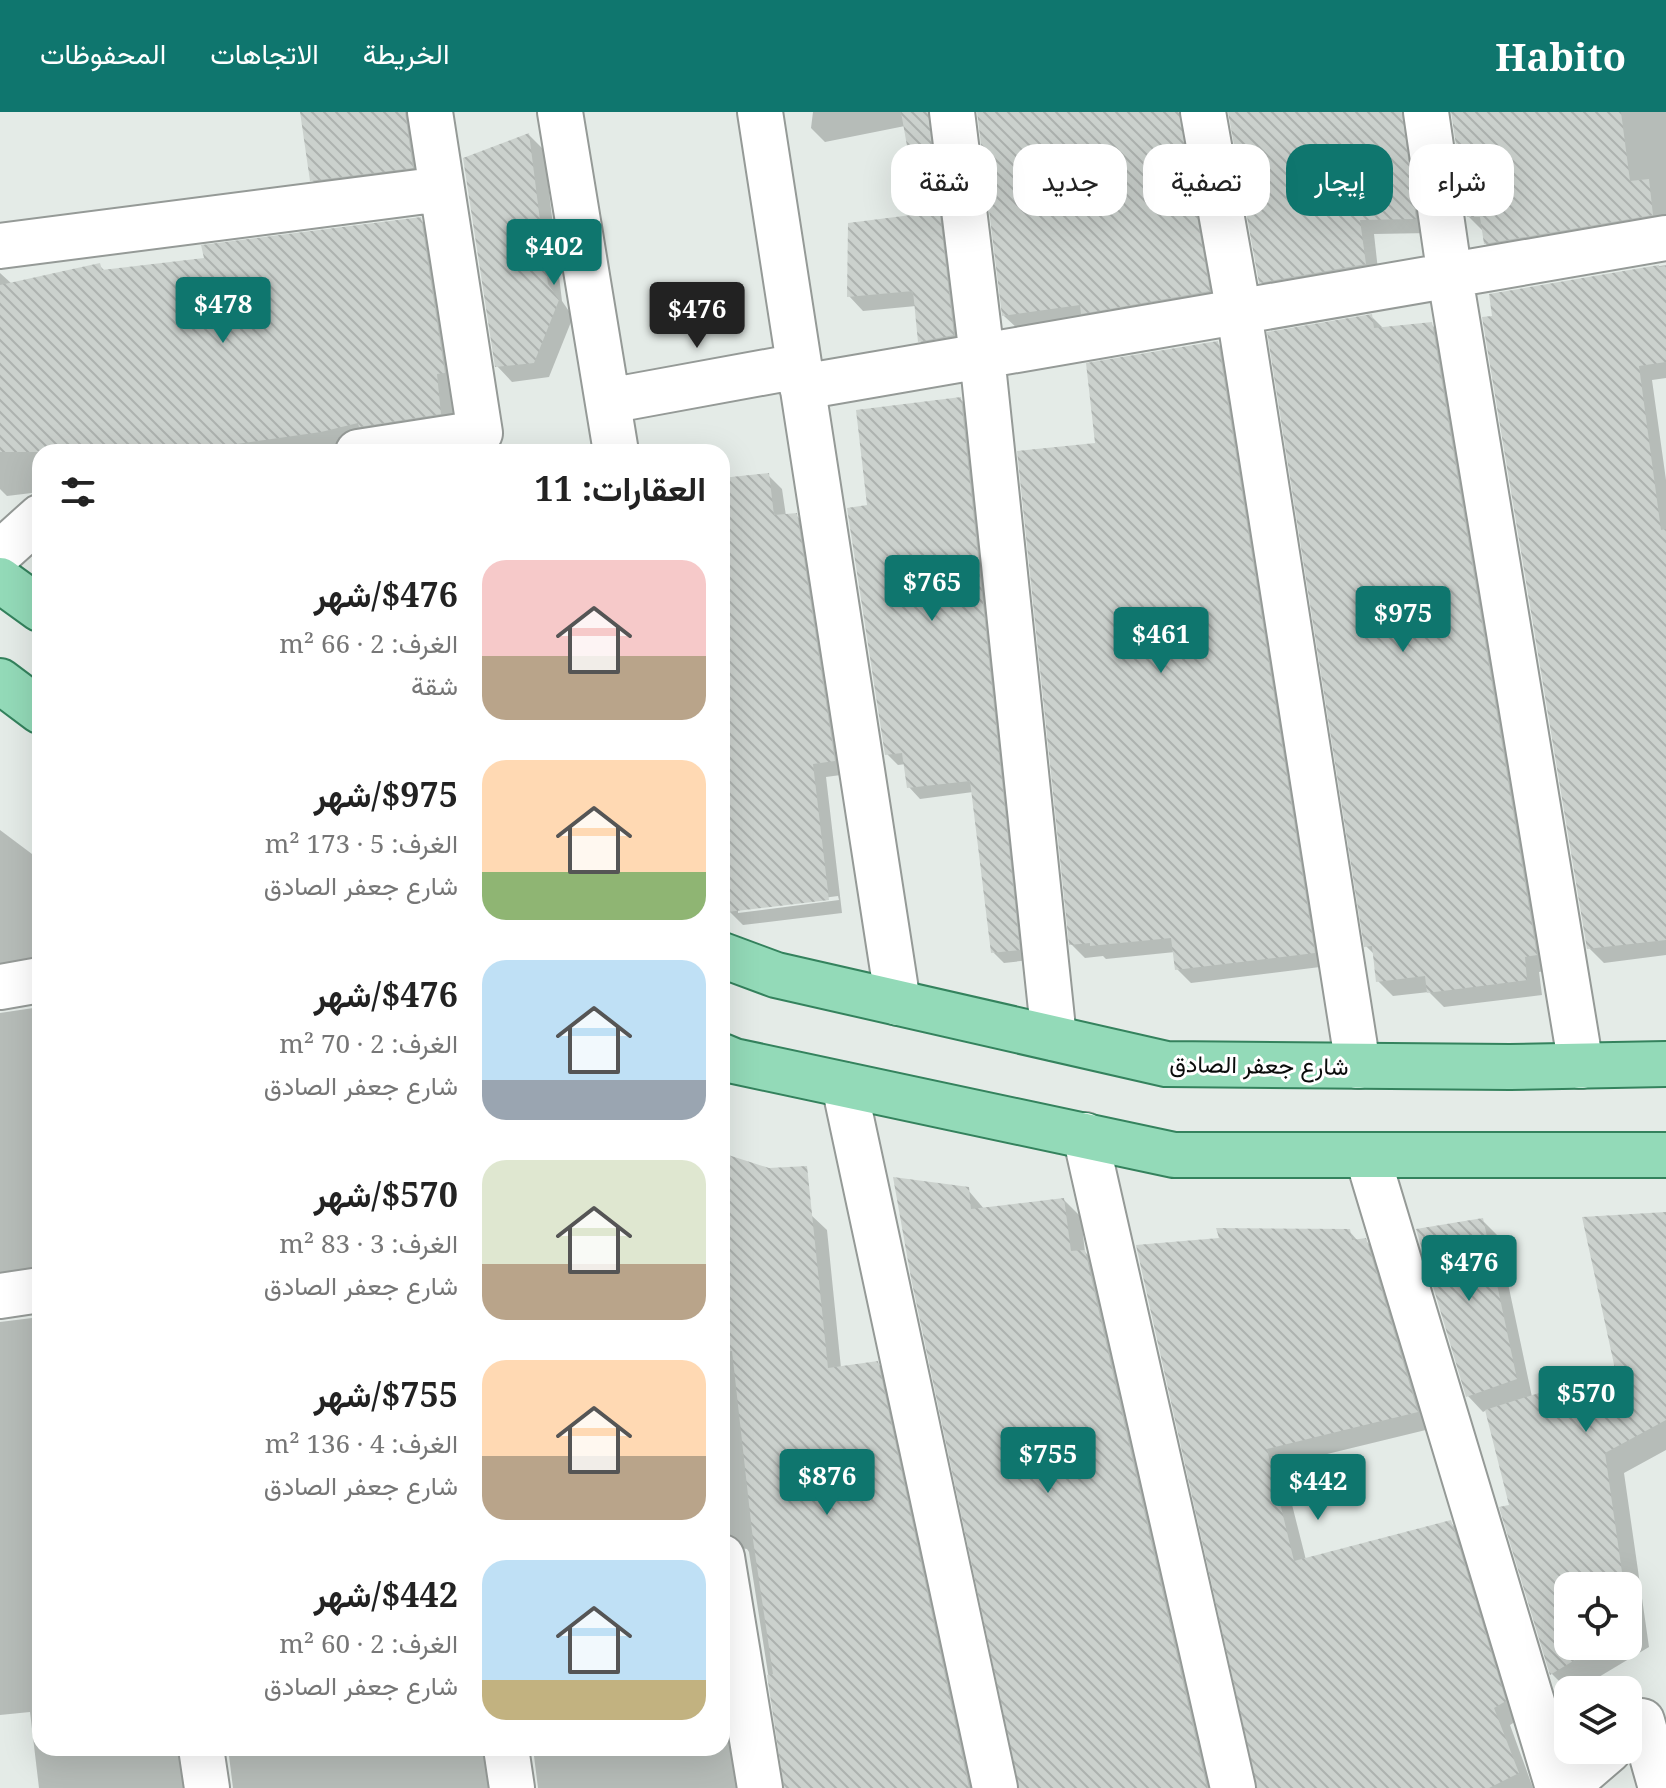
<!DOCTYPE html>
<html lang="ar">
<meta charset="utf-8">
<style>
body{margin:0;font-family:"Noto Serif",Vazirmatn,serif;background:#f2f2f2;color:#222;direction:rtl;height:100vh;display:flex;flex-direction:column;font-size:30px;white-space:nowrap}
*{box-sizing:border-box;margin:0}
p{font-size:26px;color:#767676}
.icon{flex:none;width:44px;height:44px;fill:none;stroke:currentColor;stroke-width:2;stroke-linecap:round;stroke-linejoin:round}
.map{position:relative;flex:1;overflow:hidden;direction:ltr}
.panel{position:absolute;left:32px;top:332px;width:698px;height:1312px;display:flex;flex-direction:column;background:#fff;border-radius:24px;box-shadow:0 8px 32px #0002;direction:rtl}
.panel>*{flex:none}
.banner{position:absolute;left:754px;top:32px;width:760px;height:72px;direction:rtl;display:flex;gap:16px}
.buttons{position:absolute;left:1554px;top:1460px;display:grid;gap:16px}
.buttons a{display:grid;place-items:center;width:88px;height:88px;border-radius:16px;background:#fff;box-shadow:0 8px 32px #0002;font-size:40px}
.price{position:absolute;translate:-50% -68px;padding:0 18px;border-radius:8px;background:#0f766e;color:#fff;font-size:26px;line-height:52px;filter:drop-shadow(0 2px 4px #0008)}
.price::after{content:'';position:absolute;left:50%;top:48px;width:24px;height:18px;margin-left:-12px;background:inherit;clip-path:polygon(0 0,100% 0,50% 100%)}
.price.on{background:#222;color:#fff}
ul{padding:0;list-style:none}
li{display:flex;align-items:center;gap:24px;height:200px;padding:0 24px}
li span{display:grid;place-items:center;flex:none;width:224px;height:160px;border-radius:24px;color:#555}
li>.icon{margin-inline-start:auto}
span .icon{width:96px;height:96px;fill:#fffc;stroke-width:1}
li b{font-size:34px}
h2{display:flex;justify-content:space-between;align-items:center;height:96px;padding:0 24px;font-size:34px}
.pill{padding:0 28px;border-radius:24px;background:#fff;box-shadow:0 8px 32px #0002;font-size:28px;line-height:72px}
.pill.on{background:#0f766e;color:#fff}
header{display:flex;align-items:center;gap:48px;box-sizing:border-box;height:112px;padding:0 40px;background:#0f766e;color:#fff}
header strong{font-size:38px}
nav{display:flex;gap:44px;margin-inline-start:auto;font-size:28px}
.map>svg:first-child{display:block}
.shadow{fill:#0003;fill-rule:evenodd}
.building{fill:url(#building-back-hatch)}
.lines{fill:none;stroke-linecap:round;stroke-linejoin:round}
.minor-casing{stroke:#959a97;stroke-width:48}
.major-casing{stroke:#34825d;stroke-width:48}
.minor{stroke:#fff;stroke-width:44}
.major{stroke:#93dab8;stroke-width:44}
.labels{text-anchor:middle;dominant-baseline:central;stroke-width:6;stroke-linejoin:round;paint-order:stroke}
.street-label{font-size:24px;fill:#0a0c0b;stroke:#fff}
</style>
<header>
<strong>Habito</strong>
<nav><a>الخريطة</a><a>الاتجاهات</a><a>المحفوظات</a></nav>
</header>
<div class="map">
<svg width="1666" height="1676" viewBox="0 0 1666 1676">
<defs>
<pattern id="building-back-hatch" width="6" height="6" patternUnits="userSpaceOnUse" patternTransform="scale(2)"><rect width="6" height="6" fill="#cbd1cd"/><path d="M-1 5l2 2M0 0l6 6M5-1l2 2" fill="none" stroke="#adb2af"/></pattern>
</defs>
<rect width="100%" height="100%" fill="#e4ebe7"/>
<path class="shadow" d="M302,0h119l10,74 -100,13 -19,-19z
M813,0h134l21,238 -33,5 -15,-14 -4,-35 -53,5 -14,-15 72,-80 -16,-90 -80,16 -14,-14z
M979,0h219l25,194 -204,24 -15,-14z
M1230,0h191l9,121 -56,1 5,45 -103,18 -15,-15z
M1453,0h213v117l-166,29 -15,-15 -1,-11 -16,-16z
M529,23l15,15 18,151 11,16 -24,60 -37,5 -15,-16z
M420,107l14,14 30,193 -92,11 -66,15h-266v40l-33,4 -7,-7v-216l12,11 87,-19 7,7 100,-12z
M1666,153v113l-14,2 14,100v475l-62,8 -15,-15 -97,-653z
M1371,204l13,13 47,-5 16,16 105,630 -13,2 3,23 -98,12 -15,-15 -36,4 -15,-15 -3,-26 -9,-9z
M1217,231l14,14 97,609 -137,17 -14,-14 -2,-17 -69,7 -3,-3 -18,2 -14,-14 26,-499z
M960,287l12,11 58,550 -26,3 -11,-11 -20,-160 -53,7 -11,-12 -3,-23 -8,1 -11,-11 -18,-247z
M768,363l14,14 4,27 10,-1 14,14 38,245 -22,3 16,136 -99,12 -14,-14 -7,-42v-388zM838,784l1,4 -101,13v-4z
M0,718l40,30v112l-40,11z
M40,895v275l-40,10v-279z
M968,1078l17,20 79,-10 17,17 4,35 17,17 117,519h-187z
M1666,1102v236l-42,23 25,174 -72,43h-9l-16,-16 -65,-264 -4,2 -15,-16 14,-176 16,16 34,161 85,-27zM1568,1474h60v60h-60z
M811,1103l16,15 14,138 36,-5 16,15 84,393 -8,2 3,15h-186l-37,-236 -2,-3 -13,-2 -12,6v-324z
M1349,1119l9,10 7,-1 17,17 52,171 -152,37 24,95 144,-38 17,17 54,179 -11,7 23,63h-274l-121,-541z
M40,1205v431h158l-4,40h-155l-9,-76 -30,3v-393z
M722,1526l25,150h-209l-5,-40h189z
M228,1636h275l-4,40h-266z"/>
<path class="building" d="M300,0h105l8,56 -103,13z
M901,0h27l26,223 -36,7 -5,-51 -66,6 1,-74 71,-9z
M977,0h202l31,179 -129,23 -1,-9 -78,11z
M1228,0h174l14,107 -56,1 6,44 -107,19z
M1451,0h170l9,69 19,-2 4,36 -169,29 -4,-27h-13z
M529,21l19,151 11,16 -25,63 -39,4 -32,-209z
M421,105l24,156 -8,1 4,40 -82,13 -1,-4 -37,9 -140,20h-181v-167l100,-22 2,7 102,-12 -3,-13z
M1659,153v2l7,-1v96l-27,4 22,164 5,-1v411l-79,9 -105,-632 10,-1 -3,-22z
M1372,202l2,14 58,-6 105,633 -12,2 2,23 -100,13 -2,-17 -49,6 -4,-36 -8,1 -97,-615z
M1218,229l97,612 -140,17 -4,-32 -81,8v-3l-21,2 -52,-494 78,-8 -9,-80z
M961,285l59,553 -29,3 -21,-172 -63,7 -5,-35 -17,2 -38,-247 20,-3 -11,-95z
M769,361l5,42 23,-2 38,248 -22,3 16,136 -102,12 -5,-43v-391z
M722,1041l47,15 38,-2 21,202 50,-7 91,427h-185l-17,-113 6,-1 -20,-134 -21,-189 -10,1z
M893,1065l76,10 2,22 93,-11 7,53 14,-1 122,538h-188l-108,-510z
M1666,1100v208l-61,33 19,133h-56v60h30l-48,29 -51,-168 10,-2 -24,-95 130,-41 -33,-152z
M1483,1106l34,161 -51,18 -50,-168z
M1216,1116l134,1 2,11 14,-2 52,174 -151,37 27,112 157,-41 55,181 -12,7 25,65 -30,15h-232l-121,-543 83,-7z"/>
<g class="lines">
<g class="minor-casing">
<path id="minor" d="M560,0l56,340
M760,0l138,891
M952,0l30,244 72,682
M1203,0l36,201 119,753
M1426,0l24,165 131,789
M0,134l442,-57
M802,275l864,-149
M608,289l191,-35
M358,340l122,-19 -50,-321
M0,441l40,-36
M0,875l40,-7
M844,973l151,703
M1085,1023l148,653
M1367,1043l191,633
M0,1184l40,-6
M722,1445l38,231
M1642,1609l19,67
M201,1636l6,40
M506,1636l6,40
M1565,1676l44,-38"/>
</g>
<g class="major-casing">
<path id="major" d="M0,468l40,29
M0,569l40,30
M722,843l54,20 390,89 344,3 156,-3
M722,944l12,5 440,94h492"/>
</g>
<use href="#minor" class="minor"/>
<use href="#major" class="major"/>
</g>
<g class="labels">
<g class="street-label">
<text transform="translate(1259 952) rotate(1)">شارع جعفر الصادق</text>
</g>
</g>
</svg>
<div class="buttons">
<a><svg class="icon" aria-label="locate" viewBox="0 0 24 24"><circle cx="12" cy="12" r="6"/><path d="M12 2v4M12 18v4M2 12h4M18 12h4"/></svg></a>
<a><svg class="icon" aria-label="layers" viewBox="0 0 24 24"><path d="M12 4l9 5-9 5-9-5zM3 14l9 5 9-5"/></svg></a>
</div>
<b class="price" style="left:554px;top:175px">$402</b>
<b class="price" style="left:223px;top:233px">$478</b>
<b class="price on" style="left:697px;top:238px">$476</b>
<b class="price" style="left:932px;top:511px">$765</b>
<b class="price" style="left:1403px;top:542px">$975</b>
<b class="price" style="left:1161px;top:563px">$461</b>
<b class="price" style="left:1469px;top:1191px">$476</b>
<b class="price" style="left:1586px;top:1322px">$570</b>
<b class="price" style="left:1048px;top:1383px">$755</b>
<b class="price" style="left:827px;top:1405px">$876</b>
<b class="price" style="left:1318px;top:1410px">$442</b>
<div class="banner">
<a class="pill">شراء</a>
<a class="pill on">إيجار</a>
<a class="pill">تصفية</a>
<a class="pill">جديد</a>
<a class="pill">شقة</a>
</div>
<section class="panel">
<h2>العقارات: 11<svg class="icon" aria-label="filters" viewBox="0 0 24 24"><path d="M4 7h16M4 17h16"/><circle cx="9" cy="7" r="2"/><circle cx="15" cy="17" r="2"/></svg></h2>
<ul>
<li><span style="background:linear-gradient(#f6c9c9 60%,#b9a48a 0)"><svg class="icon" aria-label="home" viewBox="0 0 24 24"><path d="M3 11l9-7 9 7M6 9v11h12V9"/></svg></span><div><b>$476/شهر</b><p>الغرف: 2 · 66 m²</p><p>شقة</p></div></li>
<li><span style="background:linear-gradient(#ffd9b3 70%,#8fb573 0)"><svg class="icon" aria-label="home" viewBox="0 0 24 24"><path d="M3 11l9-7 9 7M6 9v11h12V9"/></svg></span><div><b>$975/شهر</b><p>الغرف: 5 · 173 m²</p><p>شارع جعفر الصادق</p></div></li>
<li><span style="background:linear-gradient(#bfe0f5 75%,#9aa5b1 0)"><svg class="icon" aria-label="home" viewBox="0 0 24 24"><path d="M3 11l9-7 9 7M6 9v11h12V9"/></svg></span><div><b>$476/شهر</b><p>الغرف: 2 · 70 m²</p><p>شارع جعفر الصادق</p></div></li>
<li><span style="background:linear-gradient(#dfe7d0 65%,#b9a48a 0)"><svg class="icon" aria-label="home" viewBox="0 0 24 24"><path d="M3 11l9-7 9 7M6 9v11h12V9"/></svg></span><div><b>$570/شهر</b><p>الغرف: 3 · 83 m²</p><p>شارع جعفر الصادق</p></div></li>
<li><span style="background:linear-gradient(#ffd9b3 60%,#b9a48a 0)"><svg class="icon" aria-label="home" viewBox="0 0 24 24"><path d="M3 11l9-7 9 7M6 9v11h12V9"/></svg></span><div><b>$755/شهر</b><p>الغرف: 4 · 136 m²</p><p>شارع جعفر الصادق</p></div></li>
<li><span style="background:linear-gradient(#bfe0f5 75%,#c2b280 0)"><svg class="icon" aria-label="home" viewBox="0 0 24 24"><path d="M3 11l9-7 9 7M6 9v11h12V9"/></svg></span><div><b>$442/شهر</b><p>الغرف: 2 · 60 m²</p><p>شارع جعفر الصادق</p></div></li>
</ul>
</section>
</div>
